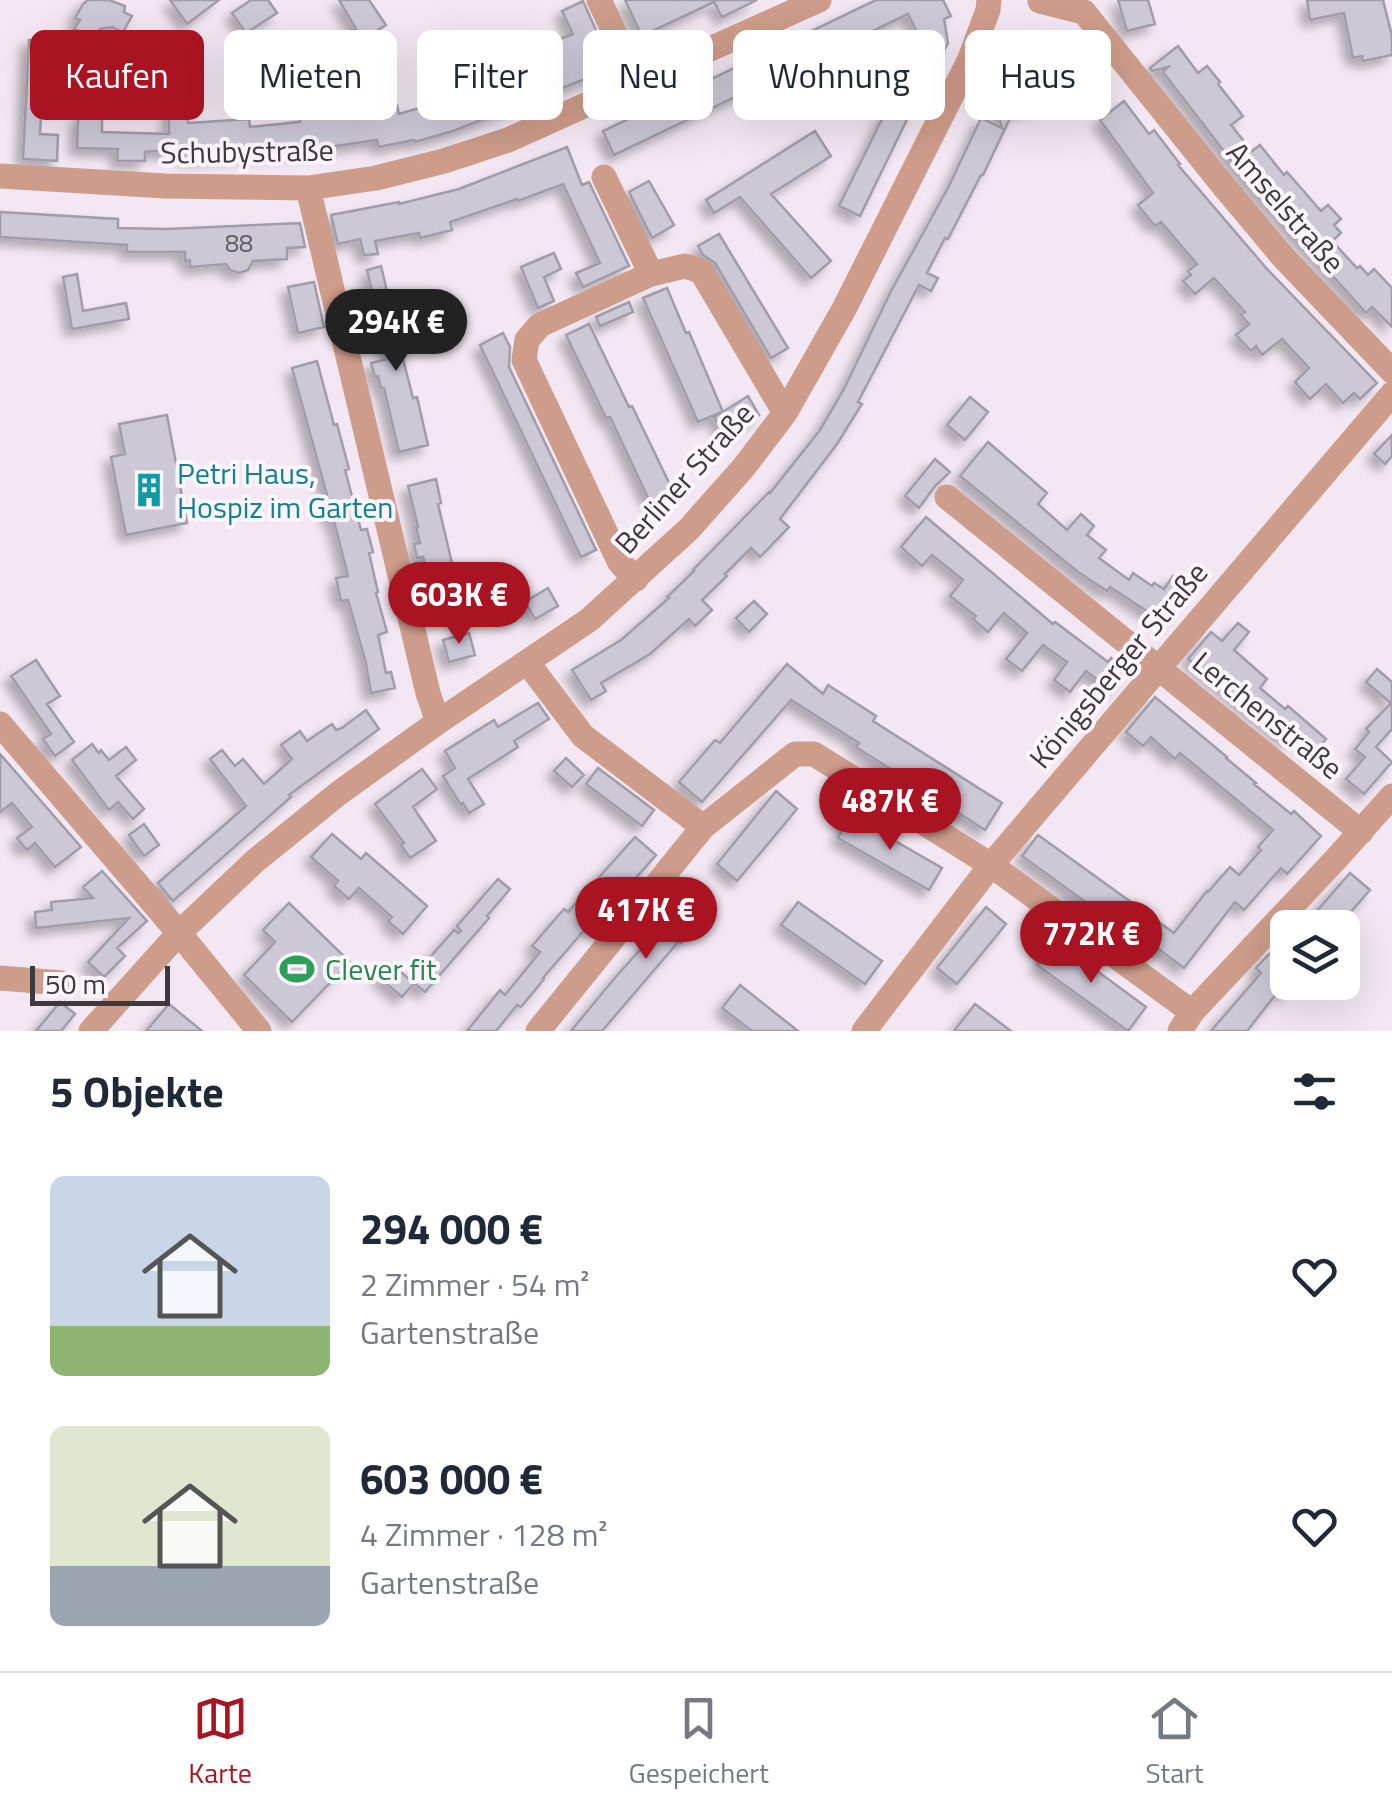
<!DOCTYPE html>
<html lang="de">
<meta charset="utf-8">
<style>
body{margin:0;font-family:"Titillium Web",sans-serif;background:#f2f2f3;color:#1f2937;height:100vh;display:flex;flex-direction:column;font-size:38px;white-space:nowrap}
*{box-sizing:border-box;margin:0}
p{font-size:32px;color:#747a83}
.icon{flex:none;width:55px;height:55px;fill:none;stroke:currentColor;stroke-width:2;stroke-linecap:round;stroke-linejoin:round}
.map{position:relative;height:1031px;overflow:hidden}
.drawer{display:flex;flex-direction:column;background:#fff;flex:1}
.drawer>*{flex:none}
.banner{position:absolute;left:30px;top:30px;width:1332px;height:90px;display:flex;gap:20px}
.fabs{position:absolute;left:1270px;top:910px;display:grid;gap:20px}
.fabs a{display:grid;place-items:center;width:90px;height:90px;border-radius:15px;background:#fff;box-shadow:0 10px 40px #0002;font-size:50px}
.scale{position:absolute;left:30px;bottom:25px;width:140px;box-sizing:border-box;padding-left:10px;border:5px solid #3d393d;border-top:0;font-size:28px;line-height:35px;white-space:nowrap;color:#3d393d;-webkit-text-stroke:8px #fef5fe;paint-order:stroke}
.price{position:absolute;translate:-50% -85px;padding:0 22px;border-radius:35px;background:#a91322;color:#fff;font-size:32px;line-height:65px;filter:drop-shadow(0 2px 5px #0008)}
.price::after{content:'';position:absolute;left:50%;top:60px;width:30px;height:22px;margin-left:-15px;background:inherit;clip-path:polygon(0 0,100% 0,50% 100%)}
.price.on{background:#222;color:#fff}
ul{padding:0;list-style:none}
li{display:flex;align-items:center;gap:30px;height:250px;padding:0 50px}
li span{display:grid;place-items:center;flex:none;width:280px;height:200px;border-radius:15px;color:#555}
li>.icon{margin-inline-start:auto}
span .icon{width:120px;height:120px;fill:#fffc;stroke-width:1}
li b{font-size:42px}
h2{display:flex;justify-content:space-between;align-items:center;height:120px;padding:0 50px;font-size:42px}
.chip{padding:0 35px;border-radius:15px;background:#fff;box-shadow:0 10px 40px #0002;font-size:35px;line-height:90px}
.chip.on{background:#a91322;color:#fff}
.tabs{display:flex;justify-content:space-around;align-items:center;height:140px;border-top:2px solid #e0e1e3;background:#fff;font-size:28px;color:#747a83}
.tabs a{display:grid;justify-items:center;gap:5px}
.tabs .on{color:#a91322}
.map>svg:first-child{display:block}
.building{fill:#ccc8d6;stroke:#a09ca9;stroke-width:2.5;filter:url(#shadow)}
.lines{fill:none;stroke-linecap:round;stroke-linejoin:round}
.minor{stroke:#ce9c8a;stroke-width:25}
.labels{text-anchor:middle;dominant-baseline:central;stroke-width:8;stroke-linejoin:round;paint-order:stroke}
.number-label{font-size:25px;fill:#615d63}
.street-label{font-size:30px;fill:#3d393d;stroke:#fef5fe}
.culture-label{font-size:30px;fill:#0d838f;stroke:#fef5fe;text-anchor:start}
.leisure-label{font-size:30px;fill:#27864d;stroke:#fef5fe;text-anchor:start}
</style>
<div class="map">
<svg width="1392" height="1031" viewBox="0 0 1392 1031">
<defs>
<filter id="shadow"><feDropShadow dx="-7" dy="7" stdDeviation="5" flood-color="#0004"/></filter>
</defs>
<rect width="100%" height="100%" fill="#f2e7f2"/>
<path class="building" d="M88,0h21l16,6 -1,6 8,4 -9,16 -11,-5 -12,2 -7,7 -19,-7 6,-9 -5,-2 8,-14z
M170,0h49l-32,24z
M251,0h17l9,13 -31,20 -14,-20z
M339,0h30l17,25 -38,23 -22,5 -4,-16 34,-8z
M625,0h132l-35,17 -8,-15 -72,34z
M876,0h67l8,16 -7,3 4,24 -34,62 -54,111 -21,-10 82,-166 -13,-26 -294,141 -11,-24z
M1118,0h30l7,24 -28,7z
M1307,0h76l9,36v19l-29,6 -1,-5 -9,2 -9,-45 -34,7z
M583,1l30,67 -160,63 -38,11 -1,-2 -35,7 -2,-7 -75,11 -93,6 -25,1v-7h-29l-10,1v9h-28l1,-12 -41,-1 1,-31h6v-21h18v36l67,2v-37h17l2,26 61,-4 1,8 50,-5 -1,-6 63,-8v3l35,-6 2,9 44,-13 -1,-3 25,-9 3,7 33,-14 1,2 44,-17 -1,-2 5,-2 -7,-18 28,-11 -11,-23z
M29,40l16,1 -5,93 18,1 -1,26 -34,-2z
M1178,46l20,27 9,-7 13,16 -2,2 25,32 -12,9 21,26 8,-6 24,30 3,-3 34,39 7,-6 13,14 -7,6 7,8 -9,8 25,27 3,-2 8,9 6,-6 18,19v39l-20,-20 -6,6 -122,-136 -81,-105 5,-5 -16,4 -2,-3z
M1098,56l8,29 -93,27 -30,63h-2l-33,64 -3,-1 -18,35 11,5 -7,13 -12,-6 -61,117 4,2 -25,40 -57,75 9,8 -29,30 -9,-9 -26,26 2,2 -25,24 10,10 -17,16 -6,-7 -39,35 -49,29 5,8 -15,9 -19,-30 49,-30 48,-42 -2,-1 27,-26 -1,-1 76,-78 1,1 50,-63 24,-41 47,-98 58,-105 32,-68 21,10 -12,-41z
M864,70l9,4 14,17 -21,6 -10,-4 -4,-9v-5l3,-4z
M1124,101l25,33 5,-4 26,34 -2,1 89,104 110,114 -17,16 -6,-6 -11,10 -17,-19 -16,15 -15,-17 14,-14 -27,-29 -20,16 -6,-9 -5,5 -15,-16 13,-11 -8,-9 4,-3 -31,-34 -19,16 -12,-13 8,-6 -3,-4 9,-7 -36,-42 -6,4 -17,-21 15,-12 -53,-73z
M815,131l16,25 -60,38 60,67 -20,17 -71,-81 -26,16 -8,-13z
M567,147l15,38 7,-3 40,84 -46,21 -7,-14 24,-10 -37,-79 -45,17 -1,-2 -67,23 2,8 -32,8 -1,-5 -44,8 3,13 -14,1 -4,-16 -22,5 -7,-29 68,-13v2l60,-15z
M649,181l25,44 -22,13 -23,-46z
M0,212l118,7v9l49,1 133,-6 5,24 -18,1v11l-34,2 -5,9 -9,3 -9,-3 -4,-6 -36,3v-7l-5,1v-9h-58v-7l-127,-8z
M719,234l69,114 -17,10 -56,-95 -12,-8 -5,-9z
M554,253l7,16 -17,8 10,24 -16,7 -17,-41z
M381,266l21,89 11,43 4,-1 11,48 -29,7 -15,-64h-3l-3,-12 -3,1 -4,-14 17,-4 -21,-89z
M77,274l6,37 43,-8 3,16 -57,10 -9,-52z
M314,282l10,45 -26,6 -10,-46z
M667,288l19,45 3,-1 34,80 25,-16 11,19 -34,20 -11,-18 8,-5 -24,10 -55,-124z
M629,302l4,10 -33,14 -4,-9z
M589,324l40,83 3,-1 41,85 -23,11 -40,-85 -4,1 -40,-83z
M503,333l7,14 -1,20 87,183 -15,7 -101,-212z
M317,361l17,64 3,-1 12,45 -4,1 16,60 6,-1 6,23 -4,1 9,39 -2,1 11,39 -9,3 8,38 5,-1 4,16 -24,5 -5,-30 -18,-63 -7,1 -5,-23 12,-2 -15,-59 -4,1 -5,-22 3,-1 -35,-127z
M970,397l18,15 -23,28 -18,-15z
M167,415l20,108 -61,12 -15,-78 14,-3 -6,-30z
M1392,435v21l-7,8 -11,-10z
M988,442l59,51 -9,11 29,26 14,-16 13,12 -7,9 19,15 -7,8 30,22 4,-7 19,13 2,-3 10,6 9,-13 15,10 -23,37 -55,-36 -3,4 -29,-19 -118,-96z
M935,459l15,13 -15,14 -16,22 -14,-12z
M436,479l5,24 -3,1 18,76 3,-1 6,23 -27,7 -15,-52 -6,1 -3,-14 6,-1 -4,-16h2l-10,-41z
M926,517l127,107 2,-2 53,40 3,-4 16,12 -16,20 -25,-19 -16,21 -16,-12 13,-18 -24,-17 -21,26 -16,-12 21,-26 -23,-20 -16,19 -15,-13 3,-3 -26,-20 13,-16 -31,-25 -10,11 -21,-19z
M548,588l10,18 -23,13 -10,-17z
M754,601l13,13 -18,18 -13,-14z
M1238,623l11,9 -15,18 33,29 -7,9 25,21 3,-3 38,33 -11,13 -21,-18 -6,7 -100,-82 23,-27 11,9z
M469,633l6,22 -26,7 -6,-22z
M36,660l24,36 -13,8 27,38 -19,14 -12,-17 8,-5 -40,-58z
M787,664l36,30 5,-9 48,31 -3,5 129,82 -17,27 -129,-83 3,-4 -68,-43 -89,102 -23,-20 36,-42 5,3z
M1377,669l15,13v47l-16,18 16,15 -28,32 -18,-15 19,-22 -10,-8 14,-17 -3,-3 25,-26 -25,-21z
M1155,697l72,60 -1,1 30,25 -2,1 37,30 3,-3 27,25 -34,38 -6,-6 -37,42 -9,-8 -51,66 -32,-24 -3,4 -127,-92 16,-21 136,98 33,-42 1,1 22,-25 9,8 22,-25 -3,-3 15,-17 -93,-77 -5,6 -24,-22 -8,9 -17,-14z
M538,703l11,16 -35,22 4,6 -50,32 16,25 -15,9 -6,-10 -2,2 -18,-29 12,-8 -10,-17 49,-31 4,7z
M366,710l13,19 -90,66 2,2 -118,104 -15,-18 88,-77 -36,-47 12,-9 13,16 8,-7 21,25 28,-25 -11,-14 19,-14 7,10 25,-17 4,6 6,-2z
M92,744l7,9 2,-3 8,10 17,-13 10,13 -20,16 28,33 -11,10 -15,-17 -9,8 -37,-50z
M0,754l81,93 -26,20 -20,-24 -8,7 -10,-12 15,-11 -20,-24 -12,9z
M566,758l18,17 -12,12 -18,-16z
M598,768l56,42 -12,16 -56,-42z
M422,769l15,20 -24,18 23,34 -26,17 -9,-13 3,-2 -29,-39z
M776,791l21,18 -60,72 -20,-17z
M850,815l92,53 -13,22 -91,-52z
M144,824l15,21 -15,11 -15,-21z
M332,834l29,25 5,-6 61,53 -24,28 -15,-13 4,-4 -33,-29 -10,11 -15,-13 4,-5 -27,-24z
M635,837l21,18 -67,76 -3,-3 -43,50 1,1 -23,28 -4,-2 -21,26h-29l33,-41 5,5 35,-43 -8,-6 32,-37 4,3z
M102,871l45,50 -30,27 8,8 -21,21 -16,-15 41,-44 -93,10 -1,-16 17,-2 -1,-8 42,-4 -10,-11z
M1350,873l20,17 -15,17 -18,21h-35z
M498,879l12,10 -23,27 2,2 -64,74 -11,-9 -12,14 -23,-20 12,-14 19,17 44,-50 4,3 3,-2 -4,-5z
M696,887l19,16 -34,40 -2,-2 -77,90h-31l42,-51z
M798,902l84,59 -17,23 -84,-59z
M289,903l61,59 -58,60 -48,-47 31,-33 -12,-12z
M986,907l20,17 -49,60 -20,-16z
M1055,940l91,67 -18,24 -91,-66z
M1274,949l14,11v35l-8,-6 -33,42h-36l50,-58 -5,-5z
M740,985l39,31 19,15h-46l-30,-23z
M60,1002l15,12 -14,17h-25z
M169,1004l33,27h-56z
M975,1004l36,27h-57z"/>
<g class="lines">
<path class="minor" d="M599,0l39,83
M1040,1l44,11 142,177 58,69 108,113
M0,176l165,10 143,2 68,-10 68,-17 64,-21 311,-140
M604,177l47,97
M308,188l120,505 10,29
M947,497l414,335
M636,579l-16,-16 -96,-203 3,-20 13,-15 111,-51 34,-8 16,5 84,142
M527,662l56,74 120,91
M0,724l179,209 80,98
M0,978l62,5
M91,1031l88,-98 76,-72 84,-68 99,-71 151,-102 100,-91 55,-62 41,-54 59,-104 125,-248 19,-51 1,-10
M538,1031l165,-204 92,-73h19l177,111 201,147
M864,1031l127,-166 401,-471
M1180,1031l12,-19 144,-153 56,-63"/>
</g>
<defs>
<g id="building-bare" transform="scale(2.7)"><path d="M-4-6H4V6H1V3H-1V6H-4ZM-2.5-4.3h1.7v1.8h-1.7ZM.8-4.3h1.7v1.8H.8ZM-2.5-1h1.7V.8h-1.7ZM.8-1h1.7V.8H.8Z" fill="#0f9aa8" stroke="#fef5fe" stroke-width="2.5" paint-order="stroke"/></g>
<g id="stadium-bare" transform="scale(2.7)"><path d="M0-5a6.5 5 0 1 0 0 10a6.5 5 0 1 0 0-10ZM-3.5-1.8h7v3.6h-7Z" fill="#2e9e5b" stroke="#fef5fe" stroke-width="2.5" paint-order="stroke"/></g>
</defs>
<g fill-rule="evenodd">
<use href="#building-bare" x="149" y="490"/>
<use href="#stadium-bare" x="297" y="969"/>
</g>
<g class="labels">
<g class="number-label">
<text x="239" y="243">88</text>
</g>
<g class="street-label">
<text transform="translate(247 151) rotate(-1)">Schubystraße</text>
<text transform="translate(1286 207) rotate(49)">Amselstraße</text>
<text transform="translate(684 478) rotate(-48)">Berliner Straße</text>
<text transform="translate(1118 665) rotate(-50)">Königsberger Straße</text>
<text transform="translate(1268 715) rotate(39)">Lerchenstraße</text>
</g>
<g class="culture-label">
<text x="177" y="473">Petri Haus,<tspan x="177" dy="34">Hospiz im Garten</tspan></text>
</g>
<g class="leisure-label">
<text x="325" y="969">Clever fit</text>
</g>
</g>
</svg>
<div class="fabs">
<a><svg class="icon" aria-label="layers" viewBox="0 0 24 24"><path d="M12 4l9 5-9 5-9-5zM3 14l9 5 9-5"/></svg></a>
</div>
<div class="scale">50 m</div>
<b class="price on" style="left:396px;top:374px">294K €</b>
<b class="price" style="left:459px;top:647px">603K €</b>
<b class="price" style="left:890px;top:853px">487K €</b>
<b class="price" style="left:646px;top:962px">417K €</b>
<b class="price" style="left:1091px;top:986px">772K €</b>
<div class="banner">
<a class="chip on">Kaufen</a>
<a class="chip">Mieten</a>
<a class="chip">Filter</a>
<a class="chip">Neu</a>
<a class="chip">Wohnung</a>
<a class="chip">Haus</a>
</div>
</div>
<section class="drawer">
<h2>5 Objekte<svg class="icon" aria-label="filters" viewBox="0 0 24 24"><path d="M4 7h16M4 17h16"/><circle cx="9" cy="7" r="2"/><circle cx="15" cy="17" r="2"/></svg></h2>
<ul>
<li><span style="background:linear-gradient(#c9d6e8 75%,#8fb573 0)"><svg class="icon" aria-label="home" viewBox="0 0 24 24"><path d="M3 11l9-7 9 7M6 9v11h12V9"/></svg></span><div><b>294 000 €</b><p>2 Zimmer · 54 m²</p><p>Gartenstraße</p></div><svg class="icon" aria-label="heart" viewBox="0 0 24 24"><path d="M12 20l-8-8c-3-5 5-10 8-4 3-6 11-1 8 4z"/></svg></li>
<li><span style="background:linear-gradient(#dfe7d0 70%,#9aa5b1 0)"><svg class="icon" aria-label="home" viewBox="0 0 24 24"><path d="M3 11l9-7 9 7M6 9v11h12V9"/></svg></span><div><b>603 000 €</b><p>4 Zimmer · 128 m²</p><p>Gartenstraße</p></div><svg class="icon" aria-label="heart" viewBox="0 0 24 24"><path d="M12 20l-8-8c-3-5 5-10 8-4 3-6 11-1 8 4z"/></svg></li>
</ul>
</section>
<nav class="tabs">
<a class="on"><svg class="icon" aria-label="map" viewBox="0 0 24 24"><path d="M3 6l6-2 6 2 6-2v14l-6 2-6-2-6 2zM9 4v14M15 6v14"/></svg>Karte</a>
<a><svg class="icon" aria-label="saved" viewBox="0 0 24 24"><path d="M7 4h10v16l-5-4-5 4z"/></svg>Gespeichert</a>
<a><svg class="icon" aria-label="home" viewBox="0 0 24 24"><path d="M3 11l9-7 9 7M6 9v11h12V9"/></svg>Start</a>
</nav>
